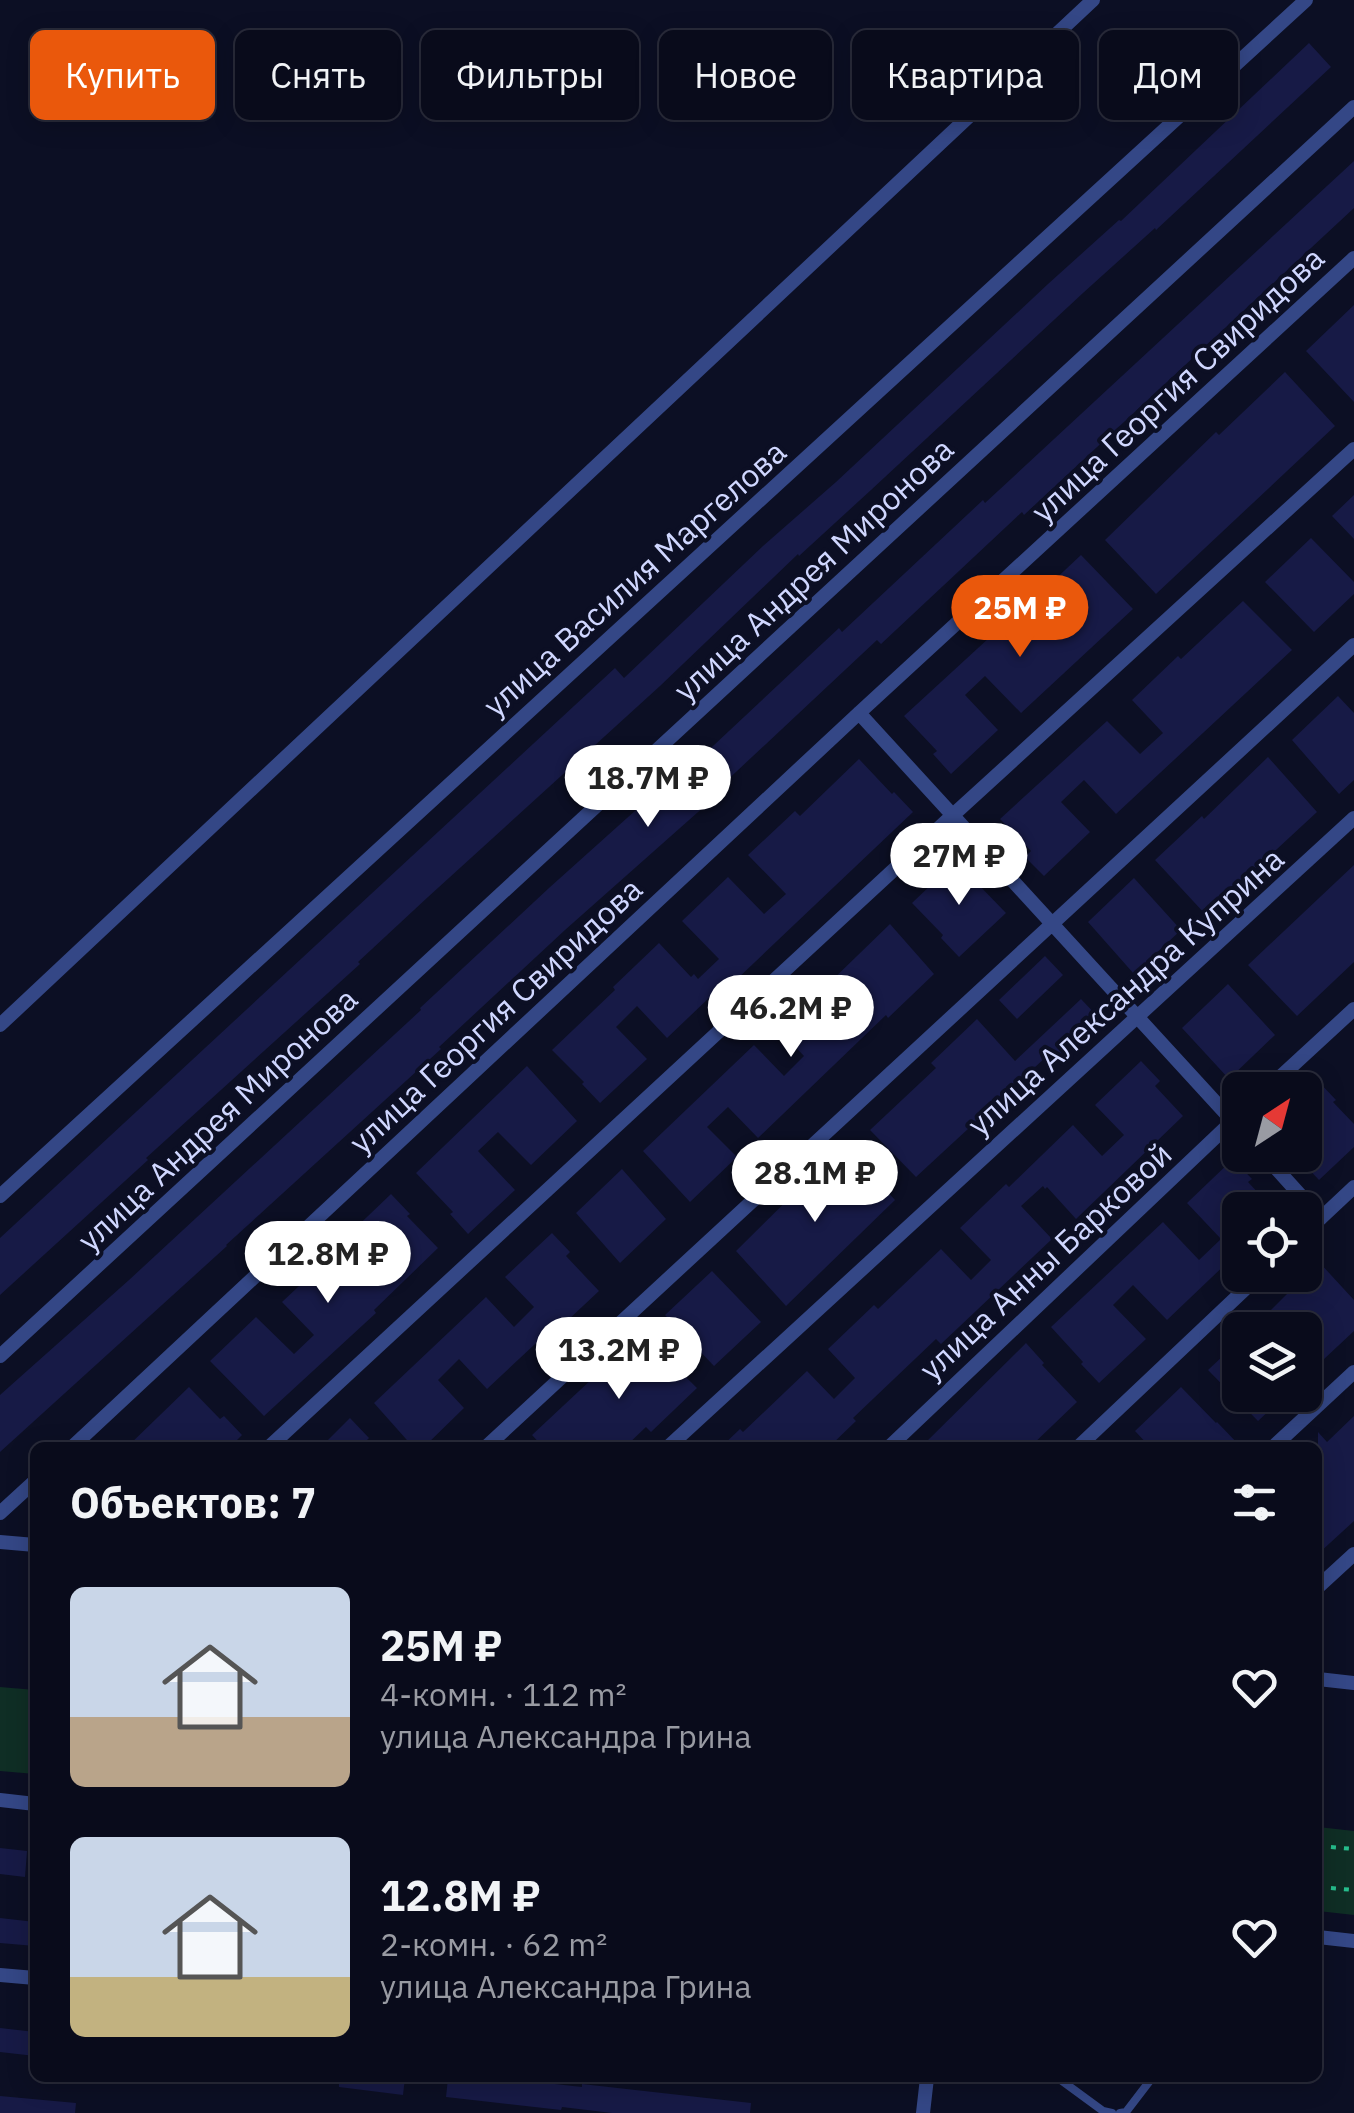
<!DOCTYPE html>
<html lang="ru">
<meta charset="utf-8">
<style>
body{margin:0;font-family:"IBM Plex Sans",sans-serif;background:#121424;color:#f1f3f6;height:100vh;display:flex;flex-direction:column;font-size:38px;white-space:nowrap}
*{box-sizing:border-box;margin:0}
p{font-size:32px;color:#999ba3}
.icon{flex:none;width:55px;height:55px;fill:none;stroke:currentColor;stroke-width:2;stroke-linecap:round;stroke-linejoin:round}
.map{position:relative;flex:1;overflow:hidden}
.drawer{position:absolute;left:30px;top:1442px;width:1292px;height:640px;display:flex;flex-direction:column;background:#090b1b;border-radius:15px;box-shadow:0 5px 25px #0003,0 0 0 2px #292b3a}
.drawer>*{flex:none}
.hud{position:absolute;left:30px;top:30px;width:1295px;height:90px;display:flex;gap:20px}
.needle{width:65px;rotate:36deg}
.fabs{position:absolute;left:1222px;top:1072px;display:grid;gap:20px}
.fabs a{display:grid;place-items:center;width:100px;height:100px;border-radius:15px;background:#090b1b;box-shadow:0 5px 25px #0003,0 0 0 2px #292b3a;font-size:50px}
.price{position:absolute;translate:-50% -85px;padding:0 22px;border-radius:35px;background:#fff;color:#222;font-size:32px;line-height:65px;filter:drop-shadow(0 2px 5px #0008)}
.price::after{content:'';position:absolute;left:50%;top:60px;width:30px;height:22px;margin-left:-15px;background:inherit;clip-path:polygon(0 0,100% 0,50% 100%)}
.price.current{background:#ea580c;color:#fff}
ul{padding:0;list-style:none}
li{display:flex;align-items:center;gap:30px;height:250px;padding:0 40px}
li span{display:grid;place-items:center;flex:none;width:280px;height:200px;border-radius:15px;color:#555}
li>.icon{margin-inline-start:auto}
span .icon{width:120px;height:120px;fill:#fffc;stroke-width:1}
li b{font-size:42px}
h2{display:flex;justify-content:space-between;align-items:center;height:120px;padding:0 40px;font-size:42px}
.pill{padding:0 35px;border-radius:15px;background:#090b1b;box-shadow:0 5px 25px #0003,0 0 0 2px #292b3a;font-size:35px;line-height:90px}
.pill.current{background:#ea580c;color:#fff}
.map>svg:first-child{display:block}
.green{fill:#0f2e25}
.building{fill:#171a46}
.lines{fill:none;stroke-linecap:round;stroke-linejoin:round}
.path{stroke:#26bd8c;stroke-width:4;stroke-dasharray:5 8;stroke-linecap:butt}
.lane{stroke:#344786;stroke-width:8}
.street{stroke:#344786;stroke-width:14}
.labels{text-anchor:middle;dominant-baseline:central;stroke-width:8;stroke-linejoin:round;paint-order:stroke}
.street-label{font-size:32px;fill:#d0d7ff;stroke:#0c0f24}
</style>
<div class="map">
<svg width="1354" height="2113" viewBox="0 0 1354 2113">
<rect width="100%" height="100%" fill="#0c0f24"/>
<path class="green" d="M0,1687l35,3v84l-35,-3z
M1318,1827l36,4v84l-36,-4z"/>
<path class="building" d="M1309,43l22,24 -175,163 -1,-2 -72,65 -212,197 -72,66 -1,-2 -138,132 -232,211 -70,65 2,2 -214,194 2,2 -148,135v-57l615,-570 9,10 139,-132 73,-64 212,-198 71,-64 2,1z
M1354,161v47l-330,307 -2,-3 -141,132 -4,-4 -156,146 3,3 -159,141 -126,117 2,2 -215,196 1,1 -227,206v-57l129,-115 292,-270 -1,-2 129,-120 146,-131 3,3 141,-132 3,4 141,-132 2,3z
M1354,305v97l-48,-51z
M1285,372l50,54 -179,168 -51,-54 111,-108 3,3z
M1354,495v44l-22,-23z
M1311,538l43,44v12l-40,38 -49,-50z
M1081,555l52,54 -112,104 -36,-37 -20,19 33,35 -47,44 -18,-20 4,-3 -33,-35 110,-101 2,1z
M1243,601l49,49 -176,164 -32,-34 -23,22 29,30 -46,44 -19,-19 6,-6 -31,-32 107,-98 33,33 23,-21 -31,-33 46,-44 3,3z
M1338,696l16,17v67l-15,14 -47,-54z
M1268,757l49,55 -111,103 -51,-55 47,-44 2,3z
M859,759l33,35 2,-2 19,20 -177,168 -4,-4 -65,62 -30,-32 -21,21 31,32 -47,44 -18,-19 2,-2 -32,-32 63,-60 -2,-3 46,-44 32,34 3,-3 4,5 21,-20 -37,-38 46,-44 36,37 22,-20 -38,-39 47,-44 5,5z
M958,859l19,19 -3,2 32,33 -47,44 -18,-19 2,-3 -31,-32z
M1354,865v97l-57,54 -49,-51z
M1134,878l47,52 -47,44 -46,-52z
M890,924l44,50 -46,44 -2,-3 -128,123 -30,-31 -21,20 30,30 -47,45 -47,-51 111,-106 30,31 20,-20 -29,-30 46,-43 4,4z
M1045,956l18,19 -46,44 -18,-19z
M1228,984l47,51 -46,44 -47,-51z
M1081,999l18,19 -46,44 -6,-6 -131,121 -46,-47 66,-62 -5,-5 46,-44 38,42z
M1141,1061l19,20 -5,5 28,30 -107,103 -29,-32 -2,2 -2,-3 -22,20 31,33 -111,105 -5,-5 -83,79 3,3 -28,27h-108l20,-19 3,3 64,-61 27,28 21,-21 -27,-29 46,-44 4,4 63,-60 30,31 20,-20 -31,-32 46,-44 3,3 64,-62 29,31 22,-21 -29,-30z
M527,1066l50,55 -46,44 -33,-33 -20,19 37,39 -47,44 -18,-20 3,-2 -37,-39z
M1317,1080l19,20 -3,2 21,22v23l-35,33 -18,-19 4,-5v-64z
M844,1144l51,56 -109,106 -50,-55z
M1233,1159l19,20 -4,3 26,28h-34v56l-8,-8 -65,62 -34,-35 -20,20 33,34 -47,44 -18,-19 2,-2 -32,-35 112,-105 36,38 22,-21 -34,-36z
M622,1169l44,50 -46,44 -44,-50z
M391,1194l19,20 -3,2 31,32 -64,62 2,3 -112,103 -54,-55 46,-44 38,37 20,-19 -32,-33 65,-61 -2,-3z
M552,1233l18,19 -4,4 33,35 -47,44 -3,-4 -62,58 -28,-30 -21,21 26,28 -41,40h-9l-40,-45 112,-106 28,30 20,-20 -29,-30z
M1319,1262l35,38v31l-31,29 -18,-19v-29l-19,18h-35z
M712,1271l49,51 -47,44 -49,-51z
M641,1333l56,55 -46,44 -5,-5 -22,21h-80l-12,-13z
M1240,1340v55h46l-28,26 -50,-51z
M1026,1343l18,20 -2,2 35,37 -48,46h-109z
M189,1387l31,32 4,-3 18,19 -13,13h-103z
M1181,1387l35,36 1,-1 25,26h-91l-16,-17z
M1354,1416v105l-36,33v-122l9,10z
M350,1418l19,20 -10,10h-39z
M0,1848l27,3 -2,26 -25,-3z
M0,1918l35,4v24l-35,-3z
M0,2028l35,4v24l-35,-4z
M339,2078h66l-2,17 -64,-8z
M448,2078h54l80,9v-3l169,19 -1,10h-138l-50,-6 -1,3 -115,-13z
M0,2096l76,7 -1,10h-75z"/>
<g class="lines">
<path class="path" d="M1318,1846l36,3
M1318,1887l36,3"/>
<path class="lane" d="M1058,2078l45,33 9,2
M1120,2113l6,-1 26,-34"/>
<path class="street" d="M859,713l381,416
M0,1025l1093,-1025
M1266,1090l88,-81
M1264,1155l57,63
M0,1196l1306,-1196
M1305,1233l49,-46
M0,1356l1354,-1249
M71,1448l788,-735 495,-455
M268,1448l685,-633 401,-366
M485,1448l869,-803
M667,1448l687,-630
M888,1448l352,-334
M1077,1448l183,-173
M1272,1448l82,-76
M0,1513l35,-32
M0,1542l35,3
M1318,1587l36,-33
M1318,1679l36,4
M0,1800l35,4
M1318,1937l36,4
M0,1975l35,3
M923,2113l4,-35"/>
</g>
<g class="labels">
<g class="street-label">
<text transform="translate(1177 384) rotate(-43)">улица Георгия Свиридова</text>
<text transform="translate(813 569) rotate(-43)">улица Андрея Миронова</text>
<text transform="translate(634 578) rotate(-42)">улица Василия Маргелова</text>
<text transform="translate(1125 991) rotate(-42)">улица Александра Куприна</text>
<text transform="translate(495 1015) rotate(-43)">улица Георгия Свиридова</text>
<text transform="translate(217 1119) rotate(-43)">улица Андрея Миронова</text>
<text transform="translate(1045 1261) rotate(-43)">улица Анны Барковой</text>
</g>
</g>
</svg>
<div class="fabs">
<a><svg class="needle" viewBox="-14 -14 28 28"><path d="M0-13l5 13h-10z" fill="#e53935"/><path d="M0 13l5-13h-10z" fill="#999ba3"/></svg></a>
<a><svg class="icon" aria-label="locate" viewBox="0 0 24 24"><circle cx="12" cy="12" r="6"/><path d="M12 2v4M12 18v4M2 12h4M18 12h4"/></svg></a>
<a><svg class="icon" aria-label="layers" viewBox="0 0 24 24"><path d="M12 4l9 5-9 5-9-5zM3 14l9 5 9-5"/></svg></a>
</div>
<b class="price current" style="left:1020px;top:660px">25M ₽</b>
<b class="price" style="left:648px;top:830px">18.7M ₽</b>
<b class="price" style="left:959px;top:908px">27M ₽</b>
<b class="price" style="left:791px;top:1060px">46.2M ₽</b>
<b class="price" style="left:815px;top:1225px">28.1M ₽</b>
<b class="price" style="left:328px;top:1306px">12.8M ₽</b>
<b class="price" style="left:619px;top:1402px">13.2M ₽</b>
<div class="hud">
<a class="pill current">Купить</a>
<a class="pill">Снять</a>
<a class="pill">Фильтры</a>
<a class="pill">Новое</a>
<a class="pill">Квартира</a>
<a class="pill">Дом</a>
</div>
<section class="drawer">
<h2>Объектов: 7<svg class="icon" aria-label="filters" viewBox="0 0 24 24"><path d="M4 7h16M4 17h16"/><circle cx="9" cy="7" r="2"/><circle cx="15" cy="17" r="2"/></svg></h2>
<ul>
<li><span style="background:linear-gradient(#c9d6e8 65%,#b9a48a 0)"><svg class="icon" aria-label="home" viewBox="0 0 24 24"><path d="M3 11l9-7 9 7M6 9v11h12V9"/></svg></span><div><b>25M ₽</b><p>4-комн. · 112 m²</p><p>улица Александра Грина</p></div><svg class="icon" aria-label="heart" viewBox="0 0 24 24"><path d="M12 20l-8-8c-3-5 5-10 8-4 3-6 11-1 8 4z"/></svg></li>
<li><span style="background:linear-gradient(#c9d6e8 70%,#c2b280 0)"><svg class="icon" aria-label="home" viewBox="0 0 24 24"><path d="M3 11l9-7 9 7M6 9v11h12V9"/></svg></span><div><b>12.8M ₽</b><p>2-комн. · 62 m²</p><p>улица Александра Грина</p></div><svg class="icon" aria-label="heart" viewBox="0 0 24 24"><path d="M12 20l-8-8c-3-5 5-10 8-4 3-6 11-1 8 4z"/></svg></li>
</ul>
</section>
</div>
